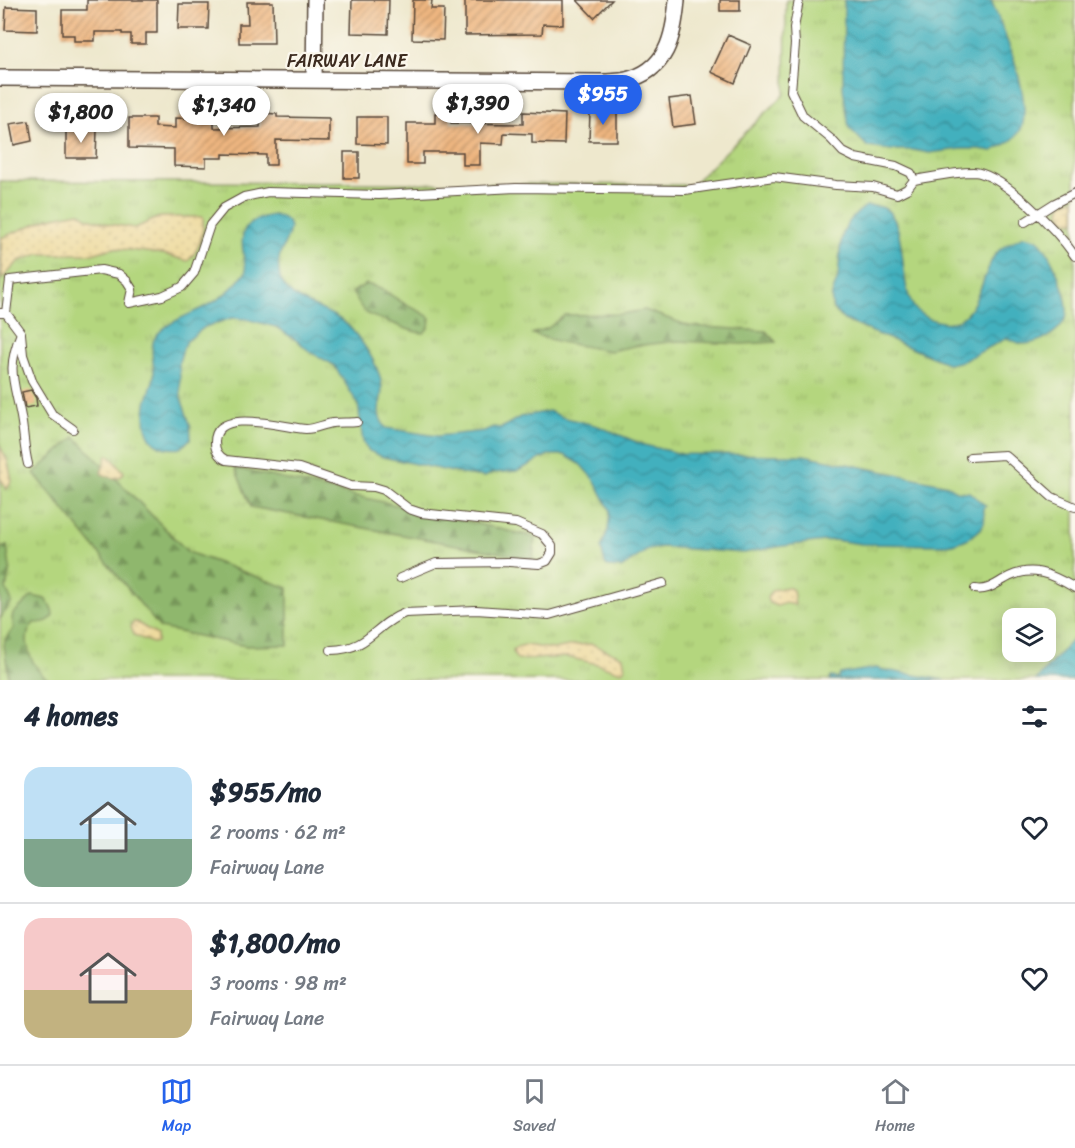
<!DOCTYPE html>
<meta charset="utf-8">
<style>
body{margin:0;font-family:Sriracha,sans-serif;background:#f6f6f7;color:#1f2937;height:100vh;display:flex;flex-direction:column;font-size:22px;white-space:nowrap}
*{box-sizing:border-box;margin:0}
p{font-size:20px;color:#747a83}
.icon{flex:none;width:33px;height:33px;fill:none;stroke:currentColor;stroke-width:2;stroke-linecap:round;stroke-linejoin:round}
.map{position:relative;height:680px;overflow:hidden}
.panel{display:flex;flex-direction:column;background:#fff;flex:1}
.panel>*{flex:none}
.controls{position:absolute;left:1002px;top:608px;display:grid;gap:12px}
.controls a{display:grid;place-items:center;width:54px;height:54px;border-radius:12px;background:#fff;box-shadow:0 3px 15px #0003;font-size:30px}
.price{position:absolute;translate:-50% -51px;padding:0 14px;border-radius:21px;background:#fff;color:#222;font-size:20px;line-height:39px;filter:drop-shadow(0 2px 3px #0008)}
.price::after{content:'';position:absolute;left:50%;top:36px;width:18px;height:14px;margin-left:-9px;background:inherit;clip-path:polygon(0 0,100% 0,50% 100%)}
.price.current{background:#2563eb;color:#fff}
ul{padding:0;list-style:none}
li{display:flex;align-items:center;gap:18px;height:150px;padding:0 24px}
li+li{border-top:2px solid #e0e1e3}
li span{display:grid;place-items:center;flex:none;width:168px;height:120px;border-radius:18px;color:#555}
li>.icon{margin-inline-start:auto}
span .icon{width:72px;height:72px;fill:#fffc;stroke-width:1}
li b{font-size:26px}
h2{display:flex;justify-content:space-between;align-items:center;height:72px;padding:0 24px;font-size:26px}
.tab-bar{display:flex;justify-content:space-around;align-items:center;height:84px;border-top:2px solid #e0e1e3;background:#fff;font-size:16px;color:#747a83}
.tab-bar a{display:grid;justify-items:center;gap:3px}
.tab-bar .current{color:#2563eb}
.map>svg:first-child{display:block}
.grass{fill:url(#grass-tufts);stroke:#78804e;stroke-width:1.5;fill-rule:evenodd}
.forest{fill:url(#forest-firs);stroke:#657046;stroke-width:1.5}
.sand{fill:url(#sand-dots);stroke:#94825e;stroke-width:1.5}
.water{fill:url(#water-waves);stroke:#3e6d6e;stroke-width:1.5}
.building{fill:url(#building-hatch)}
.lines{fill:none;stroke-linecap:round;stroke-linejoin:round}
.service-casing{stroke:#564638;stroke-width:10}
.minor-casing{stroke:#564638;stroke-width:18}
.service{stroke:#fff;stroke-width:8}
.minor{stroke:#fff;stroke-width:15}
.labels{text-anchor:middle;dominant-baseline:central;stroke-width:4.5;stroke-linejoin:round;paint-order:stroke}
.street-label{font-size:18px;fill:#3b2a1e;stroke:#fbf7ec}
</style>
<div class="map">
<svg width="1075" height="680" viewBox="0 0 1075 680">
<defs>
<pattern id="grass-tufts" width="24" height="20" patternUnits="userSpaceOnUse" patternTransform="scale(1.5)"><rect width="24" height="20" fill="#b4d67e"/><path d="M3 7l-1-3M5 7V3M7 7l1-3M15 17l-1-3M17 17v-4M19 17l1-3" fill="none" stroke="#9cb86c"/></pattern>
<pattern id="forest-firs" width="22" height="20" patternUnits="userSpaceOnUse" patternTransform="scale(1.5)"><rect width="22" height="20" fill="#8fb76d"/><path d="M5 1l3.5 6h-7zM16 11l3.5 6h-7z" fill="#769559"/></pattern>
<pattern id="sand-dots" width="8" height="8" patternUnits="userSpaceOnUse" patternTransform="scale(1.5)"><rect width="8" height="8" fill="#eeda9e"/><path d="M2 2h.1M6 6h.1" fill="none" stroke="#cdbb88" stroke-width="1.8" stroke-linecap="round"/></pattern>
<pattern id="water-waves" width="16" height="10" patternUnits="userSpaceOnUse" patternTransform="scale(1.5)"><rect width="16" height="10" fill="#42b0be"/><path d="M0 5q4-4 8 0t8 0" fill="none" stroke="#388f9a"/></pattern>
<pattern id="building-hatch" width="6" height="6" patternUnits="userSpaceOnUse" patternTransform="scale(1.5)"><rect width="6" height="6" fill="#eeb680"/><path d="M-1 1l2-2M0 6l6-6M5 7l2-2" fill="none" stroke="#c29468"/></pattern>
</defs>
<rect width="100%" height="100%" fill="#fbf7ec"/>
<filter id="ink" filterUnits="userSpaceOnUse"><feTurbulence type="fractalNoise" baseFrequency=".0167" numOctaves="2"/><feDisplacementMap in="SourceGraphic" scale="12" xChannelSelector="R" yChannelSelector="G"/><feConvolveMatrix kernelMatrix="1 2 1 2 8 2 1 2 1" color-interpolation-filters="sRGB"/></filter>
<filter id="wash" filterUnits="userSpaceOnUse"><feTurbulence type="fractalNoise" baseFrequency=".008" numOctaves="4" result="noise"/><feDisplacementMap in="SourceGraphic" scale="24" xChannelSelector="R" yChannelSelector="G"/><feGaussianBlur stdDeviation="1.35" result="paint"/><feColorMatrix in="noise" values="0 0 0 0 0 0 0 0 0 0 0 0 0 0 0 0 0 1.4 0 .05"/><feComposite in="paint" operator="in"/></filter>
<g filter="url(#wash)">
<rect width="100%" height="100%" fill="#eee8cd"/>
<path class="grass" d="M786,0h289v680h-1075v-499l692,4 93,-91zM1012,618h34v33h-34z"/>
<path class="forest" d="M366,284c15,3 26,12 39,20 9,5 17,7 25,14l-1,9 -5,6c-13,-1 -20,-5 -32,-10 -27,-10 -25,-4 -40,-31z
M645,310l44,16 77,5 10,11 -34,2 -64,-3 -44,5 -24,5 -50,-9 -28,-8 16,-6 17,-13 55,-1z
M75,437l113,115 100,36v57l-42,1 -86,-18 -126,-155z
M235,468l300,69 -2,22 -282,-52z
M7,546l3,22 -4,21 6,13 -12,17v-71z
M32,596l13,3c15,17 7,24 -11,24 -16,16 -1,47 15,57h-40l-5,-35 2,-7 8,-10 -2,-10 1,-4z"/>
<path class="sand" d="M1075,198v21l-2,3c-8,-1 -11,-3 -13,-11l2,-8z
M79,212l9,6 21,6 26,4 25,-11h43c1,16 -3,32 -15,44l-25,-7 -50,-6 -21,6h-53l-20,7 -17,18 -1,-41 48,-20z
M0,446l8,16 4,19 -5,8 -7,-11z
M107,455l4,2 12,14 1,2c-5,8 -16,5 -23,0z
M788,587l5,3 2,15 -9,-2 -9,3 -8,-3 -2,-5 5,-8z
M136,622l21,13v7l-5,1 -18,-8 -3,-8 1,-4z
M592,644l31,13 2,11 -4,4 -24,-8 -30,-7 -48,3 -4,-3 -2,-6 4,-4 8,-2 28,4 21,-4z"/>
<path class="water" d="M844,0h147c12,29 43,100 30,129 -6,12 -18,17 -29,22l-13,-2h-18l-32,4 -16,-3h-23l-22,-3 -19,-19 -6,-40z
M866,206c6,0 13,-1 18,2 26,14 12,81 33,103 8,7 15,9 25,11 34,7 39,-45 52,-66 7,-10 20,-15 30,-20 5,1 10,2 14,4 12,10 34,62 28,77 -6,16 -26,26 -42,27 -5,0 -12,-4 -17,-6l-44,23 -14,3 -105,-44 -11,-11c-1,-4 -2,-10 -1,-14 1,-6 5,-12 6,-18 4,-35 -3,-49 28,-71z
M274,215c31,6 7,29 5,44 -1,6 0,14 1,19 10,28 53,28 73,53 12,14 28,38 29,57 0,18 -9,23 4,40l51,8 20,-2 27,-3 9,-4 8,1 19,-11 29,-6 13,6 36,9 46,19 38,9 122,1 144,30 8,6 13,1 17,14 -3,2c1,4 2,11 1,15 -6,14 -25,20 -38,22l-84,-1 -29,-4 -50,6 -39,7 -82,-6 -14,3 -27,18 -13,-1 -3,-4 -4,-15 7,-18 2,-20 -15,-29 -15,-17 -15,-9h-17l-30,16 -26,2 -7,4 -23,-3 -79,-17 -14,-6 -6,-9 -5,-38 -24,-39 -24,-13 -11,-10 -23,-15 -30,-8 -14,-1 -27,9 -18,14 -4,8 -4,13 2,36 9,26 1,14 -10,10c-31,4 -39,-16 -35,-44 2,-9 6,-18 8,-27 1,-13 -6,-29 2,-41 11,-15 39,-23 56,-33 14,-8 23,-18 34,-31 -4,-31 -13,-52 28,-57z
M1075,638v42h-39l36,-40z
M876,668l8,2 61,10h-115l1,-3 7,1 2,-4z"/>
<g id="blocks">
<path class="building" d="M87,0h70v33h-11v11h-15v-10h-9v-2h-27v9h-21v-6h-12v-25h25z
M352,0h37l-1,34 -37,-1z
M413,0h19l-1,9h13l-1,31 -31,-1z
M465,0h98v25l-20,-1 -1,10 -77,1z
M577,0h35l-18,18z
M720,0h20v11h-20z
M247,2h26l1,41h-35v-19h9z
M179,4h30l-1,25h-30z
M6,7l31,1v23l-32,-1z
M728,35l23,10 -16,38 -24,-11z
M692,96l4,28 -23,3 -4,-28z
M590,111l27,1v29h-28z
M523,112l42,2 -1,30 -32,-1v-9l-28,-1 -1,11 -23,-1v22h-17v-13h-40v12h-16v-41h28v-10h16v10l72,1z
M261,113l16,1v3l52,1v23l-53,-1v25h-10v-10l-43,-1v4h-17v9l-32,-1v-17l-45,-1v-30h26v9l20,1v-10l39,1v9l46,-1z
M357,117h30v28l-30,-1z
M29,121l3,20 -18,4 -4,-21z
M66,130h31l-1,28h-30z
M344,152h15v26h-15z
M31,390l5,8 1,8 -12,2 -3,-16z"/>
</g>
</g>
<g filter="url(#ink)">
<use href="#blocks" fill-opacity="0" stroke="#564638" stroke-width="1.5"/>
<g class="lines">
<g class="service-casing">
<path id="service" d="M799,0l-5,28 1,16 -4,47 12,25 28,23 12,13 12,6 41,8 15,7 3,7
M1025,222l30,-19 20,-10
M0,313h6l4,-33 91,-10 18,4 8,7 5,8 -3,14 33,-7 20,-9 12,-14 16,-48 14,-17 20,-11 24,-5 111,3 137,-7 169,2 89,-13 62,8 37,2 24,7 10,-5 7,-9c19,-3 40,-8 59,-8 30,1 85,60 102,84
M6,313l15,20c-15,37 -7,47 0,84 3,16 3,31 7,47
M21,334l2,21 9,26 20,33 21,15
M357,422c-8,1 -16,0 -24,1 -9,1 -18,6 -27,6 -21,-1 -91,-23 -91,13 0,9 3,14 11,18l73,8 52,18 23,1 10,3 25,19 12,4 95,10 26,11 10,12v7l-5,8 -8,3 -30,-2 -73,1 -36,15
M970,457l35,-2 47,42 23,10
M975,589c12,2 19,-4 30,-10 26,-15 46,-5 70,9
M331,650c40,-1 42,-25 74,-37l71,-3 73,5 114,-32"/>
</g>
<g class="minor-casing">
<path id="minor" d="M0,78l598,4c9,0 19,0 28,-2 41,-9 48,-44 51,-80
M314,80l1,-80"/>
</g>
<use href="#service" class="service"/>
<use href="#minor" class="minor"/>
</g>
</g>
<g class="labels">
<g class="street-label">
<text x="347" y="61">FAIRWAY LANE</text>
</g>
</g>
</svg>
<div class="controls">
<a><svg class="icon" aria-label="layers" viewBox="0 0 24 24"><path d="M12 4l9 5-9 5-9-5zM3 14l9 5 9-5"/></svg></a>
</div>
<b class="price current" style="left:603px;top:126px">$955</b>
<b class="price" style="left:478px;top:135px">$1,390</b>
<b class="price" style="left:224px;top:137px">$1,340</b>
<b class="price" style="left:81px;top:144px">$1,800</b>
</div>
<section class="panel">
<h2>4 homes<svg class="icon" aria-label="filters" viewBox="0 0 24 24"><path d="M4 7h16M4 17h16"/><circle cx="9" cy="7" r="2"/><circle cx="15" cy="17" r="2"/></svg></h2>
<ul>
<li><span style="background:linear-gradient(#bfe0f5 60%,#7fa58c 0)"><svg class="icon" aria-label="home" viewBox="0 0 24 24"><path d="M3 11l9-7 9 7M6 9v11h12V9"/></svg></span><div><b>$955/mo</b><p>2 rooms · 62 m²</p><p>Fairway Lane</p></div><svg class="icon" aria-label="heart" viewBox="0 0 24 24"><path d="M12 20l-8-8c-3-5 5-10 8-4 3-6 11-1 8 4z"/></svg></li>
<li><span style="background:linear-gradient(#f6c9c9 60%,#c2b280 0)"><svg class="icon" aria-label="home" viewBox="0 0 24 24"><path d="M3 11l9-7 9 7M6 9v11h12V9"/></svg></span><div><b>$1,800/mo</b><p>3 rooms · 98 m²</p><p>Fairway Lane</p></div><svg class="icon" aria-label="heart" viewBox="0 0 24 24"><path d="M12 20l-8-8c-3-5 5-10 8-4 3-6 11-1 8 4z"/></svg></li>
</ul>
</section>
<nav class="tab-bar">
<a class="current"><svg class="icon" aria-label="map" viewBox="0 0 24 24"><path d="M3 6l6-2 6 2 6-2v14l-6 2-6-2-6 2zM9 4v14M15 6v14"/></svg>Map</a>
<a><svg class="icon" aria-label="saved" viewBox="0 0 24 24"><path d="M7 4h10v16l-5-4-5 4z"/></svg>Saved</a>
<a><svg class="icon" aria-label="home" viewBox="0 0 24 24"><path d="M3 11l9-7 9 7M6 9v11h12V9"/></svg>Home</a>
</nav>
